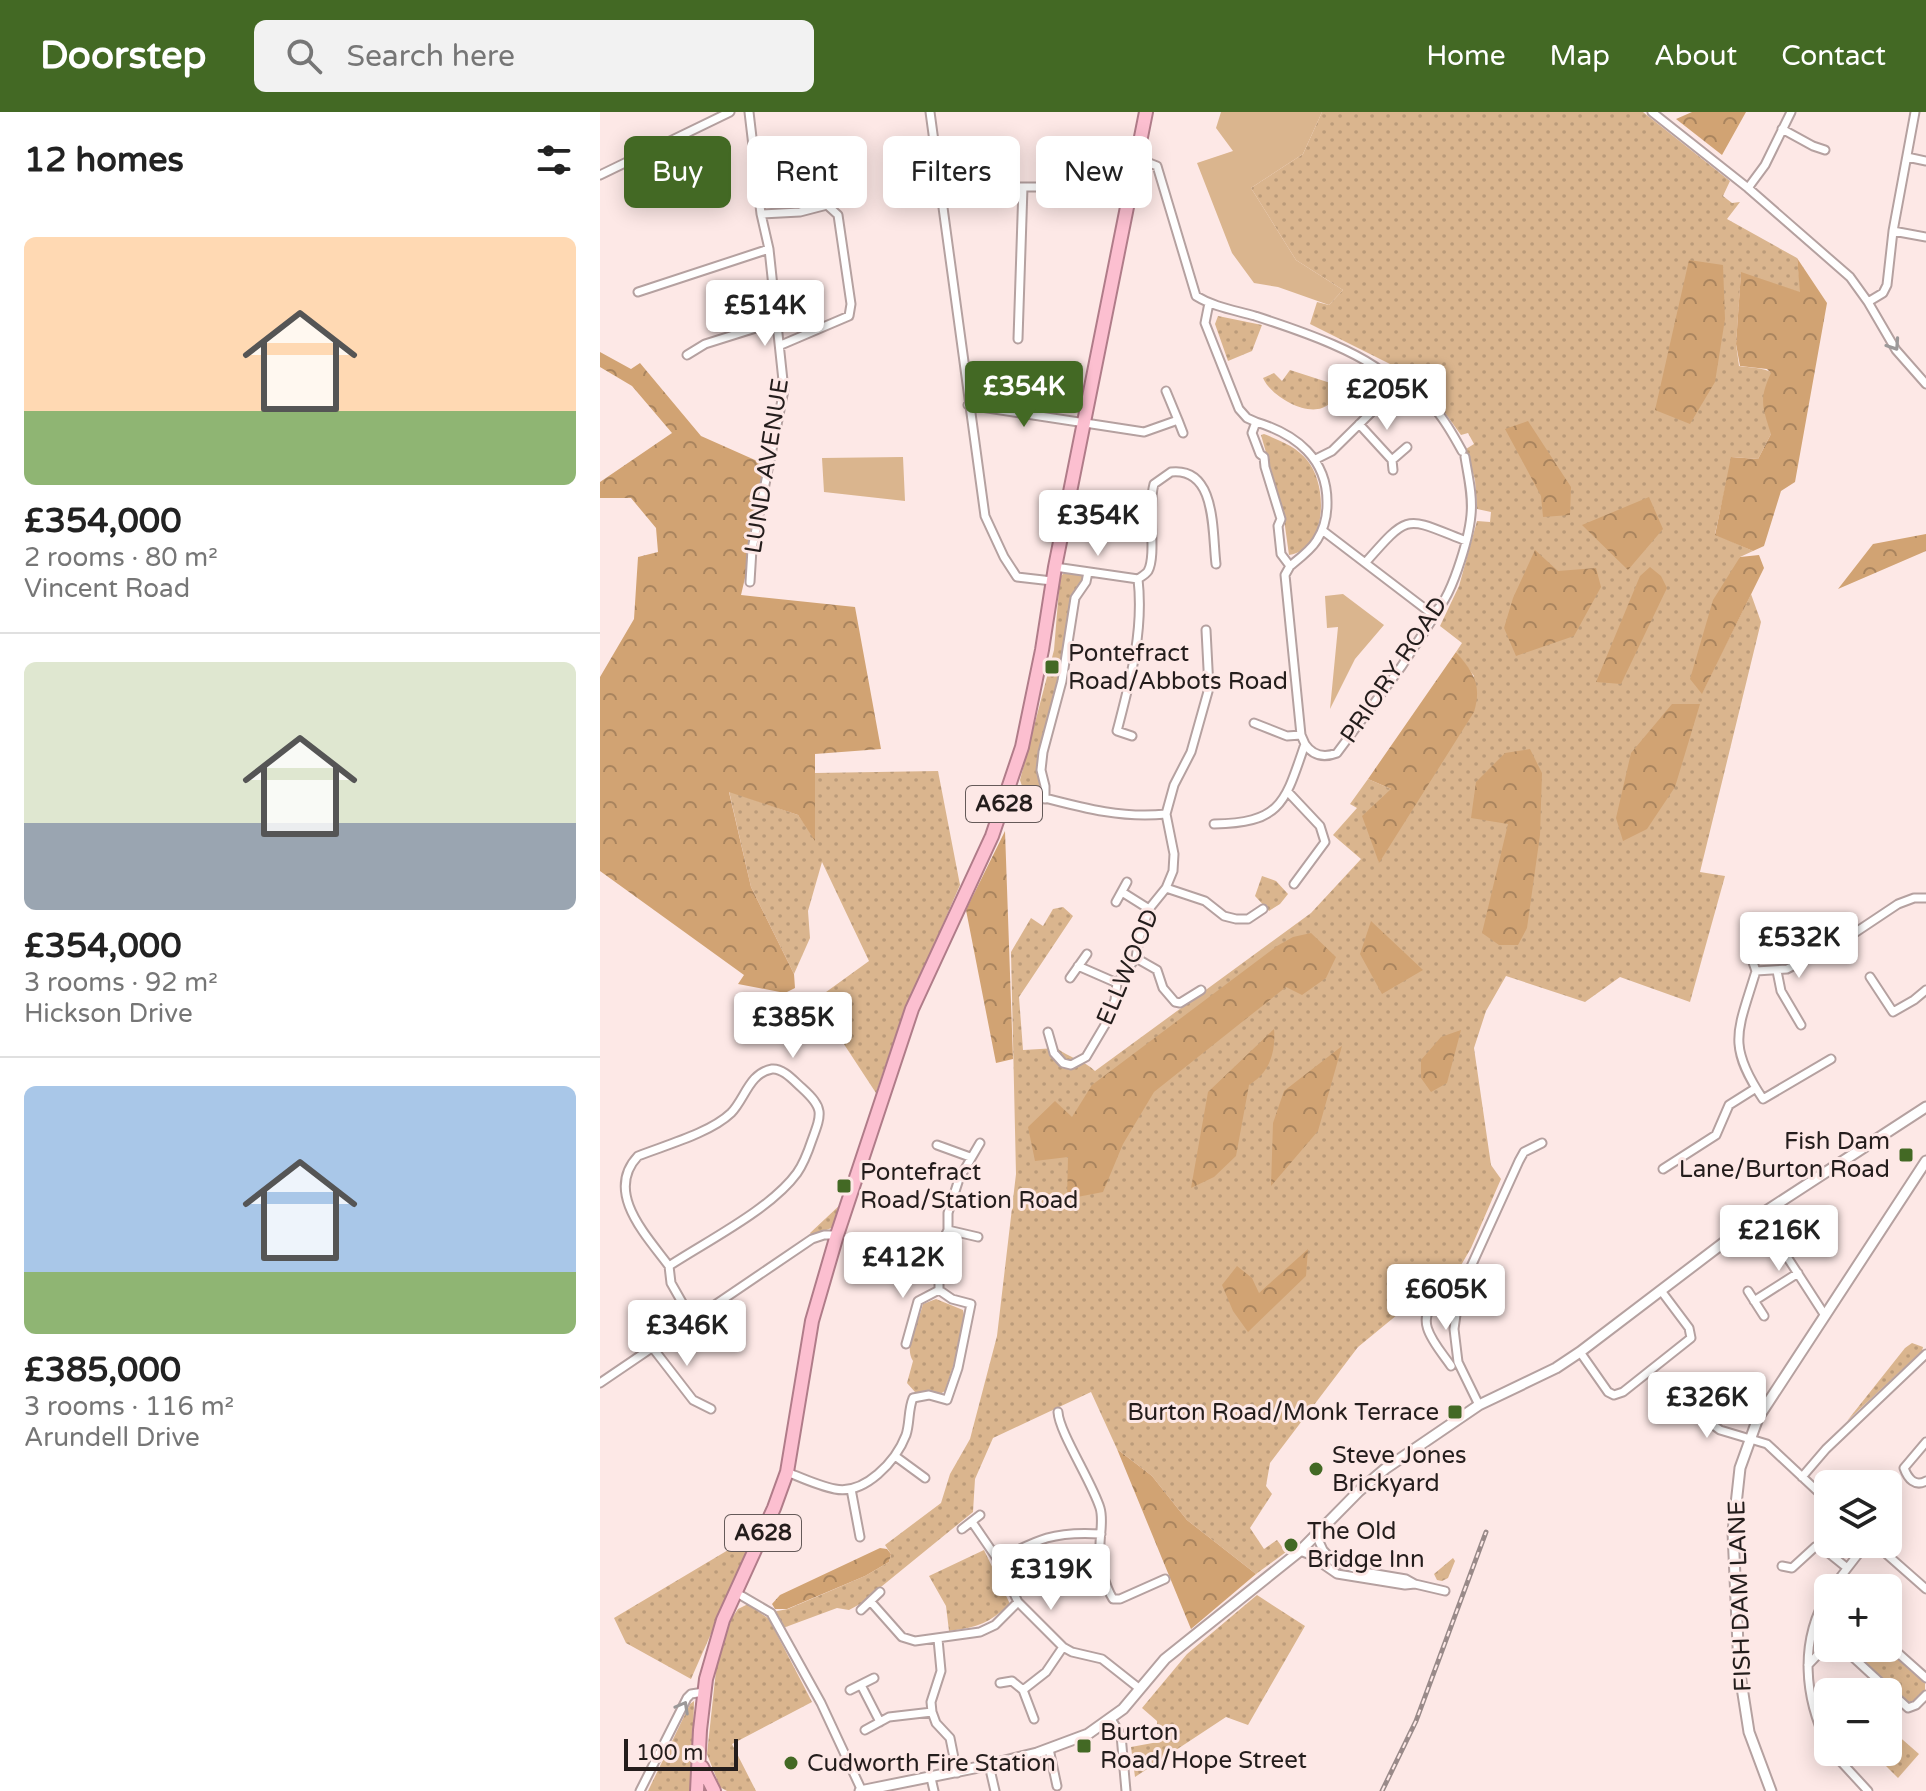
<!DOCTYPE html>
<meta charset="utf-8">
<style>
body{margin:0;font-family:"Varela Round",sans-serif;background:#f2f2f2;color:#222;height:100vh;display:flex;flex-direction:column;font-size:30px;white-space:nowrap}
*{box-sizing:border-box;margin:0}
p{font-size:26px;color:#767676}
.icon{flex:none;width:44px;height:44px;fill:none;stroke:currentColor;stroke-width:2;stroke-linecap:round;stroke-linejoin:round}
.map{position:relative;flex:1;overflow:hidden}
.panel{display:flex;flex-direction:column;background:#fff;width:600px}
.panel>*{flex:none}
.banner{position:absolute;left:24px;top:24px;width:760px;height:72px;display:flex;gap:16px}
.controls{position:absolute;left:1214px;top:1358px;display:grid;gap:16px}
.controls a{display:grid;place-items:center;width:88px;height:88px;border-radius:12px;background:#fff;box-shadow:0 4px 20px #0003;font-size:40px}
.scale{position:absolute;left:24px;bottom:20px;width:114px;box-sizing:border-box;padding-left:8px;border:4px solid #241d1c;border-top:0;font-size:22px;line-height:28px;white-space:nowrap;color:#241d1c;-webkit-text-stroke:6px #fde8e6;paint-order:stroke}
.price{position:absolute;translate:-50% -68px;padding:0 18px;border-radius:8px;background:#fff;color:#222;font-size:26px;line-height:52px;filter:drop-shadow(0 2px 4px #0008)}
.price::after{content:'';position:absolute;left:50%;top:48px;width:24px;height:18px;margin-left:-12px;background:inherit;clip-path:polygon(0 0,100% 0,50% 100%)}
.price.selected{background:#436924;color:#fff}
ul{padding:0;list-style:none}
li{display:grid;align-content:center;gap:16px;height:424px;padding:0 24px}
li+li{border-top:2px solid #e0e0e0}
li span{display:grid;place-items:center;height:248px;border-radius:12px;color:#555}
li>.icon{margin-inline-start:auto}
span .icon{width:144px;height:144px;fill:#fffc;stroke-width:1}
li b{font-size:34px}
h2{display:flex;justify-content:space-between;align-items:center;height:96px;padding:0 24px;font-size:34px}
.tag{padding:0 28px;border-radius:12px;background:#fff;box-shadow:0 4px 20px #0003;font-size:28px;line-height:72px}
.tag.selected{background:#436924;color:#fff}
header{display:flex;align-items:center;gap:48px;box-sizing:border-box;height:112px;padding:0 40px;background:#436924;color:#fff}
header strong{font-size:38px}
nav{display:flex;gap:44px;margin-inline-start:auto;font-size:28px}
.search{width:560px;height:72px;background:#f2f2f2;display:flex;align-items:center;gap:20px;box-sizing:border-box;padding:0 28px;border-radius:12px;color:#767676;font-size:30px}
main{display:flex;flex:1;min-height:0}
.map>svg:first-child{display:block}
.grass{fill:url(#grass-dots)}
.forest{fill:url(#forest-crowns)}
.green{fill:#dab58e}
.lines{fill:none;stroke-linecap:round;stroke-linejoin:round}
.minor-casing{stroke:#b5a1a0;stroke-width:11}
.tertiary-casing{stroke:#b5a1a0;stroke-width:13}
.trunk-casing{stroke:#b07c89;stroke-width:16}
.minor{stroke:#fff;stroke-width:7}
.tertiary{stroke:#fff;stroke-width:9}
.trunk{stroke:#fcbfd0;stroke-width:12}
.rail-casing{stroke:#998a89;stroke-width:5}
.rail{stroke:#fde8e6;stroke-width:2;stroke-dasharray:6;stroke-linecap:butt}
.oneway{stroke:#9c9999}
.poi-dot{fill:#436924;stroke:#fde8e6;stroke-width:3}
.labels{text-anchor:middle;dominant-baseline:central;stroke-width:6;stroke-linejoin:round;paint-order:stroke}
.shield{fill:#fde8e6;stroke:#655a59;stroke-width:2}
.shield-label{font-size:22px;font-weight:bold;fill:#241d1c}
.street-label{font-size:24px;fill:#241d1c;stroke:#fde8e6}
.poi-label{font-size:24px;fill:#241d1c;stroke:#fde8e6;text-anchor:start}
</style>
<header>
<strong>Doorstep</strong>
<div class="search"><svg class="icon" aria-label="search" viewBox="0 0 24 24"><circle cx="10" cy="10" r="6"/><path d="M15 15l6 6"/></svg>Search here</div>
<nav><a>Home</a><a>Map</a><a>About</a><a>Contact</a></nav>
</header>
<main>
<section class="panel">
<h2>12 homes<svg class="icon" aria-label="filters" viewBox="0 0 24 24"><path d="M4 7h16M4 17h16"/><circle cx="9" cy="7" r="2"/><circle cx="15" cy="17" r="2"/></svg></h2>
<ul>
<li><span style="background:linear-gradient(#ffd9b3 70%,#8fb573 0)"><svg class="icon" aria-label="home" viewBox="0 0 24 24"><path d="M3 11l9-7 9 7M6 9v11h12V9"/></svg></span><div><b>£354,000</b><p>2 rooms · 80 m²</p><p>Vincent Road</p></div></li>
<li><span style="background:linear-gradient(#dfe7d0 65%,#9aa5b1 0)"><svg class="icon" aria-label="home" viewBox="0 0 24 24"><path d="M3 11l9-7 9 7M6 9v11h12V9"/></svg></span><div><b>£354,000</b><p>3 rooms · 92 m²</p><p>Hickson Drive</p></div></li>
<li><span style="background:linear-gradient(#a9c7e8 75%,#8fb573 0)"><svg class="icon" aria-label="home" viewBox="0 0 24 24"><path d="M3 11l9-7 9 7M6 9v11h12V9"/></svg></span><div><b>£385,000</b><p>3 rooms · 116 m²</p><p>Arundell Drive</p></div></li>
</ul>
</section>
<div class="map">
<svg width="1326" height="1679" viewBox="0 0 1326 1679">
<defs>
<pattern id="grass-dots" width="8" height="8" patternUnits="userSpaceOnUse" patternTransform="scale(2)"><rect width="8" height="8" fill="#dab58e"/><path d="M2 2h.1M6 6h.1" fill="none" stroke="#bb9b7a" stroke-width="1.8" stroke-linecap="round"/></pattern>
<pattern id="forest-crowns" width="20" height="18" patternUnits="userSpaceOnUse" patternTransform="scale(2)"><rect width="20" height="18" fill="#d1a373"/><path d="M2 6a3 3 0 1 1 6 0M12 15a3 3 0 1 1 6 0" fill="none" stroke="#a9845e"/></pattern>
</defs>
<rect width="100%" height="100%" fill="#fde8e6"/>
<path class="grass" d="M722,0h321l87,69 -7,15 9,7 8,-1 -13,17 70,39 4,35 -60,-20 -5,71 3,22c10,2 25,1 33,7l-1,61 -13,25 -26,-2 -17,77 38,17 -13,6 -38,136 49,-99 10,28 -61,250 25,4 -35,126 -70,-25 -35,25 -79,-26 -20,35 -12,37 17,117 10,14 -30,69 -22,38 -15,7 -20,21 -11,-4 -45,37 -88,116 -4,23 6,8 -22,34 14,21 13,-9 9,12 -30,22 -69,-54 -35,-44 -35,-27 -26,-57 -98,46 -18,41 -2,33 -113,92 -11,6 -12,-2 -54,20 -11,-16 16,-3 77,-33 24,-14 2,-8 -6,-9 56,-42 9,-29 20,-35 27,-103 19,-162 -5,-222 20,-34 12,8 10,-17 10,-2 10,9 -54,81 4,53 34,-2c12,10 27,12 38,23l216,-158 50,-54 -28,-24 24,-27 -7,-4 18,-25 23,10 -13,73 96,-186 -18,-24 6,-9 -22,-17 19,-40 18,-65 13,1 1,-10 -14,-3 -2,-29 -9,-31 8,-5 -6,-11 -7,2 -16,-22 -45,-44 -90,-45 7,-22 12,3 14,-15 -47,-30 -45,-72 52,-34z
M618,204l44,9 -10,26 -24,10 -13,-37z
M690,258l56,18c-7,6 -15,17 -24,20 -19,7 -52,-13 -59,-30l11,-5 8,8z
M664,322c15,6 33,13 43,26 21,24 21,90 -18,95l-6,-43 -22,-77z
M464,461l18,2 2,4 -13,22 -15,85 -15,63 -2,23 3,15 -6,5 -14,-6 -2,-6 34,-130 6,-73z
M338,659l22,114 -61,140 -23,68 -61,-93 54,-39 -47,-99 -14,49 2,27 -16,36 -43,-87 -22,-96 69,24 17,24v-66z
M662,764l14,5 12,13 -8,10 -11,7 -14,-15z
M241,1092l-5,22 -24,10 -2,-3z
M336,1187l27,11 1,5 -8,42 -11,34 -5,3 -25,-2 -8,-9 6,-22c-10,-16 6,-39 10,-57z
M1312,1231l11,4 -1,4 -75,70 58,-73z
M155,1422l-64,145 -65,-36 -12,-25z
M384,1438l26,54c-22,20 -32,23 -61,27l-3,-25 -17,-30z
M853,1446l2,3 -7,17 -6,3 -5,-1 -3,-6z
M657,1483l48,31 -57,99 -22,-8 -91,60 -4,-30 27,-5 -1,-21 -15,-13 45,-54z
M148,1492l21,15 43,83 -80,42 24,47h-29l-7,-4 -13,-33 10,-93 13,-40 8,-12z
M1247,1536h41l37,35v7l-10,11 -8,1z
M94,1589l-2,90h-44l42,-87z
M1288,1620l3,3 4,-2 24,21 -21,24 -26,-26h16z"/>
<path class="forest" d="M1092,0h54l-24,43 -46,-36z
M1197,146l30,45 -32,179 -14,9 -17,55 -11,5 -38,-16 16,-78 27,2 13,-25c-9,-28 -12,-35 0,-61l-4,-4 -27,-3 -4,-22 5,-72 59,20z
M1089,148l34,5 2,54 -10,63 -25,42 -35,-14z
M0,240l31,17 9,-6 61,73 70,31 -30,128 114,12 26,142 -66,5v87l-17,-26 -69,-23 22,95 43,87 1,14 -10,5 -47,-9 6,-9 -144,-104v-194l34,-58 4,-62 20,-5 -2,-24 -25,-30h-31v-16l72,-49 -40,-47 -32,-19z
M928,309l43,66 -1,28 -27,2 -2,-21 -36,-67z
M1049,385l14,32 -35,41 -46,-45z
M1326,422v17l-88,38 35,-45z
M935,438l23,21 38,-3 5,19 -27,49 -58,20 -12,-28 9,-30z
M1159,443l5,13 -62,126 -12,-15 23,-79 27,-43z
M1050,455l11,9 6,12 -46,96 -25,-2 44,-106z
M856,540c18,21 26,33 18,60l-95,151 -17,-47 29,-27 -23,-10z
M1072,592h28l-25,83 -28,42 -24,12 -7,-23 15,-65z
M930,637l12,24 -2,62 -13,93 -9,17h-19l-17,-12 26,-109 -37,-6 5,-36 29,-29z
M405,719l8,228 -17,4 -30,-153z
M771,809l52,49 -41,24 -22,-40z
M711,821l25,24 -10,21 -24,17 -16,-8 -132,105 -31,52 -20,48 -36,7 1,-42 -33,4 -7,-34 27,-26 17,16 20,-32 185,-139 16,-9z
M674,917c2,24 -5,44 -25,56l-13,71 -22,21 -23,11 17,-96z
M861,918l-14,53 -16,9 -10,-14v-18l20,-23z
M742,934l-24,85 -47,55 2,-63 11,-32z
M708,1137l-2,27 -58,56 -15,-21 -11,-26 15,-19 15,12 7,15z
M517,1337l35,27 35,44 69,54 -65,55z
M280,1436l7,1 4,5 -2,8 -24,14 -78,33h-12l-3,-5 8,-9z"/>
<path class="green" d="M621,0h101l-19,42 -52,34 45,72 47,30 -14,15 -51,-18 -24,-4 -22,-30 -35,-90 36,-12 -17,-23z
M303,345l2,44 -81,-9 -2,-34z
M743,482l41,31 -29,34 -25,50 8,-82 -11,1 -2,-32z"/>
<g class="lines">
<g class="minor-casing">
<path id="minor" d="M149,0l12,102 8,35 15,141 -32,159 -2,33
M330,0l55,404 19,41 13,20 35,4
M1052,0l96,76 102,89 18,25 28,48 30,34
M1182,17l31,17 12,4
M1307,45l19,4
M537,46l20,8 39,130c18,11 38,14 59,20 37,12 121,39 142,71 31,1 52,40 65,64
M0,63l130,-63
M339,75h117l72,15
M1148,76l17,-23 26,-53
M161,102l39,-2 27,-7 11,10 13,89 -2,12 -68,29
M1293,119l33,6
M38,180l131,-43
M1268,190l15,-9 4,-8 6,-54 22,-119
M609,191l-4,20 34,86 8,9 9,4 -4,11 8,21 4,3 1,10 16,52 -3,7 3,28 9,12 -5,9 16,160 4,9c-20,58 -23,79 -91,80
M418,227l5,-152
M87,243l18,-11 73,-23
M368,293l176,27 34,-12 -12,-29
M578,308l5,13
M656,310c40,12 72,37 71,82 0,12 -3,25 -10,36 -6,10 -17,18 -27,26
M759,312l33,36
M716,347l16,-8 65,-64
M793,358l-1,-10 15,-13
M722,418l110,84
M766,450c44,-50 39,-45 100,-21
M455,455l83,12
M538,467c3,-2 8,-5 10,-8 9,-16 -1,-63 6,-87l17,-12c46,-5 41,60 45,92
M654,611l33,13 14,-1
M532,624l-15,-5c13,-50 27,-99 21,-152
M705,632c8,12 19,14 32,9l64,-86 31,-47v-6c19,-11 37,-77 39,-99 2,-20 -3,-39 -6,-58
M409,677c53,12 102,31 157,25
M688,680l32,34 5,16 -31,42
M445,687v-13l-4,-16 2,-18 19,-71 13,-83 11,-16 2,-10
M566,776l39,13 19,15 12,3h12l15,-10
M522,780l27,17
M516,790l11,-20
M1149,839l7,20
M536,846l21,12 6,18 12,14 5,1 21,-13
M478,854l39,17
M1177,859l4,20 20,34
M1270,865l23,35 21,-12 12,-10
M470,866l17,-24
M448,920l6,21 9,10 8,2 15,-8 19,-32 10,-25 2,-17 19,-25 3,-20 10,-29 17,-21 7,-17 1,-17 -8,-40 8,-29 17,-33 18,-64 -3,-58
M1231,947l-68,40c-37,-55 -25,-68 -7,-128l31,-2 60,-31 51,-34 16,-6h12
M337,1033l33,12
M1063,1057l53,-34 13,-30 27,-17
M1160,1103l64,99
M348,1118l30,7
M69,1154c-23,-31 -65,-74 -31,-110 28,-11 72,-23 93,-43 14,-14 18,-40 41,-44 11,-1 22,12 30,19 22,20 20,25 10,52 -4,12 -8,23 -15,33 -26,36 -90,68 -128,93l2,17 21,37
M1148,1179l16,25
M1154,1189l44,-28
M306,1232l12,-43 21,-11
M52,1235l41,53 18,9
M980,1240l28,40 6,3 9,-3 68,-54 -2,-10 -27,-36
M851,1254c-12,-18 -41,-47 -13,-64h19
M0,1271l212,-144 12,-4h13
M1083,1291l37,27 47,14 61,57
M879,1293l-21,-43 -4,-33 5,-36 60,-132 5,-9 18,-9
M458,1300c1,20 34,70 42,96 4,13 -1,29 0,43 0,15 5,35 13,48h7l45,-20
M1326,1330l-22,26c4,11 11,19 22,13
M295,1344l30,22
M187,1360c15,6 32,14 48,17 30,6 61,-28 71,-54 4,-12 2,-25 7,-37l16,-3 18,5 11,-32 13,-64 -19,-5 -13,-9v-42l9,-18v-17l11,-34 21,-36
M1202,1365l24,-28 100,-95
M251,1377l9,48
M372,1410l26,38 20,42 45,45 9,5 30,7 38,30
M362,1417l18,-14
M716,1423l7,15 11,12 36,11 36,6 9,5
M1275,1432l51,45
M700,1439l8,3 29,20 68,11 10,-1 30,7
M398,1448c40,-21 56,-29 103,-26
M1182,1454l10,2 23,-21 5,-1 26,21
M1232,1476l34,-44
M1228,1482c-29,47 -24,104 0,151
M142,1484l29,17 50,90 41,88
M271,1490l31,35 13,4 65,-9 15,-7 23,-23
M261,1498l19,-18
M1215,1510l13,12
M338,1527l3,32 -10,31 1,10 4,11 14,15 7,35
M1288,1532l38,34
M1243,1536l65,60 8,-3 10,-10
M1208,1553l20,-21
M400,1571l12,-2 11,9 11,29
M261,1573l19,37
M250,1578l24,-12
M423,1578l23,-18 17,-25
M511,1607l10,16 5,56
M265,1618l24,-13 43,-5
M449,1637l8,37
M1232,1640l36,39
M389,1653l6,26
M331,1666l3,13
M40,1679l47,-93 4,-4 13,-2"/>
</g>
<g class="tertiary-casing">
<path id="tertiary" d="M260,1679l129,-26 48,-12 51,-19 35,-25 42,-50 135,-108 59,-60 26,-22 94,-64 77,-37 24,-16 180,-137 166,-108
M1171,1679l-22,-59 -10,-64 -6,-136 7,-64 18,-50 168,-257"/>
</g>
<g class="trunk-casing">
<path id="trunk" d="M102,1655l12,24
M97,1679l3,-61 6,-51 17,-59 51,-112 13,-36 25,-151 25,-86 75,-226 80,-173 30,-89 20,-97 13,-83 91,-455"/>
</g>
<use href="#minor" class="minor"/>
<use href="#tertiary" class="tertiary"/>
<use href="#trunk" class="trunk"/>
<g class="rail-casing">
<path id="rail" d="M782,1679l34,-70 70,-189"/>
</g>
<use href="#rail" class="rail"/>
</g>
<defs><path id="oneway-chevron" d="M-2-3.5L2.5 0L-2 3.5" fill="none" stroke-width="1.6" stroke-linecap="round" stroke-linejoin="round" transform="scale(2)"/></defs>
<g class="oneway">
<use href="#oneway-chevron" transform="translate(1294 233) rotate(56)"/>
<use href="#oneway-chevron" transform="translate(83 1595) rotate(-61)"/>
</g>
<g class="poi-dot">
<rect x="444" y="547" width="16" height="16" rx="4"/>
<rect x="1298" y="1035" width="16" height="16" rx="4"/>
<rect x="236" y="1066" width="16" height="16" rx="4"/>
<rect x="847" y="1292" width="16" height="16" rx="4"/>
<circle cx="716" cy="1357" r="8"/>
<circle cx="691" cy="1433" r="8"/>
<rect x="476" y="1626" width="16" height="16" rx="4"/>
<circle cx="191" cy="1651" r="8"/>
</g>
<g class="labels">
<g class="shield">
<rect x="366" y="674" width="76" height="36" rx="6"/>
<rect x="125" y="1403" width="76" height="36" rx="6"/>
</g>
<g class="shield-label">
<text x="404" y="692">A628</text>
<text x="163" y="1421">A628</text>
</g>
<g class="street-label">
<text transform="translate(167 354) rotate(-81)">LUND AVENUE</text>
<text transform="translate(794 558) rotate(-56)">PRIORY ROAD</text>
<text transform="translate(528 855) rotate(-67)">ELLWOOD</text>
<text transform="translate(1140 1484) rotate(-92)">FISH DAM LANE</text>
</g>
<g class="poi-label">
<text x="468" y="541">Pontefract<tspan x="468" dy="28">Road/Abbots Road</tspan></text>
<text x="1290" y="1029" text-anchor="end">Fish Dam<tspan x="1290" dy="28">Lane/Burton Road</tspan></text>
<text x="260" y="1060">Pontefract<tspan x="260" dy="28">Road/Station Road</tspan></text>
<text x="839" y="1300" text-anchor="end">Burton Road/Monk Terrace</text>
<text x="732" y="1343">Steve Jones<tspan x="732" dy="28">Brickyard</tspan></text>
<text x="707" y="1419">The Old<tspan x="707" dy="28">Bridge Inn</tspan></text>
<text x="500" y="1620">Burton<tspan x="500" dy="28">Road/Hope Street</tspan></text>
<text x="207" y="1651">Cudworth Fire Station</text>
</g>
</g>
</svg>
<div class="controls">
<a><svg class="icon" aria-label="layers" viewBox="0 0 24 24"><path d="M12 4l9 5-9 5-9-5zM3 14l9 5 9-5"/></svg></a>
<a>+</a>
<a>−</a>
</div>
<div class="scale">100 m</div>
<b class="price" style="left:165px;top:236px">£514K</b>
<b class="price selected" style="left:424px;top:317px">£354K</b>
<b class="price" style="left:787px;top:320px">£205K</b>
<b class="price" style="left:498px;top:446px">£354K</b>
<b class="price" style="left:1199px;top:868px">£532K</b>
<b class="price" style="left:193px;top:948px">£385K</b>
<b class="price" style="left:1179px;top:1161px">£216K</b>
<b class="price" style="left:303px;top:1188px">£412K</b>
<b class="price" style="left:846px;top:1220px">£605K</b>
<b class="price" style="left:87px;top:1256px">£346K</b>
<b class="price" style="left:1107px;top:1328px">£326K</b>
<b class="price" style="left:451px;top:1500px">£319K</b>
<div class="banner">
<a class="tag selected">Buy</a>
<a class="tag">Rent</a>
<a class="tag">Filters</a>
<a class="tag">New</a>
</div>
</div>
</main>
